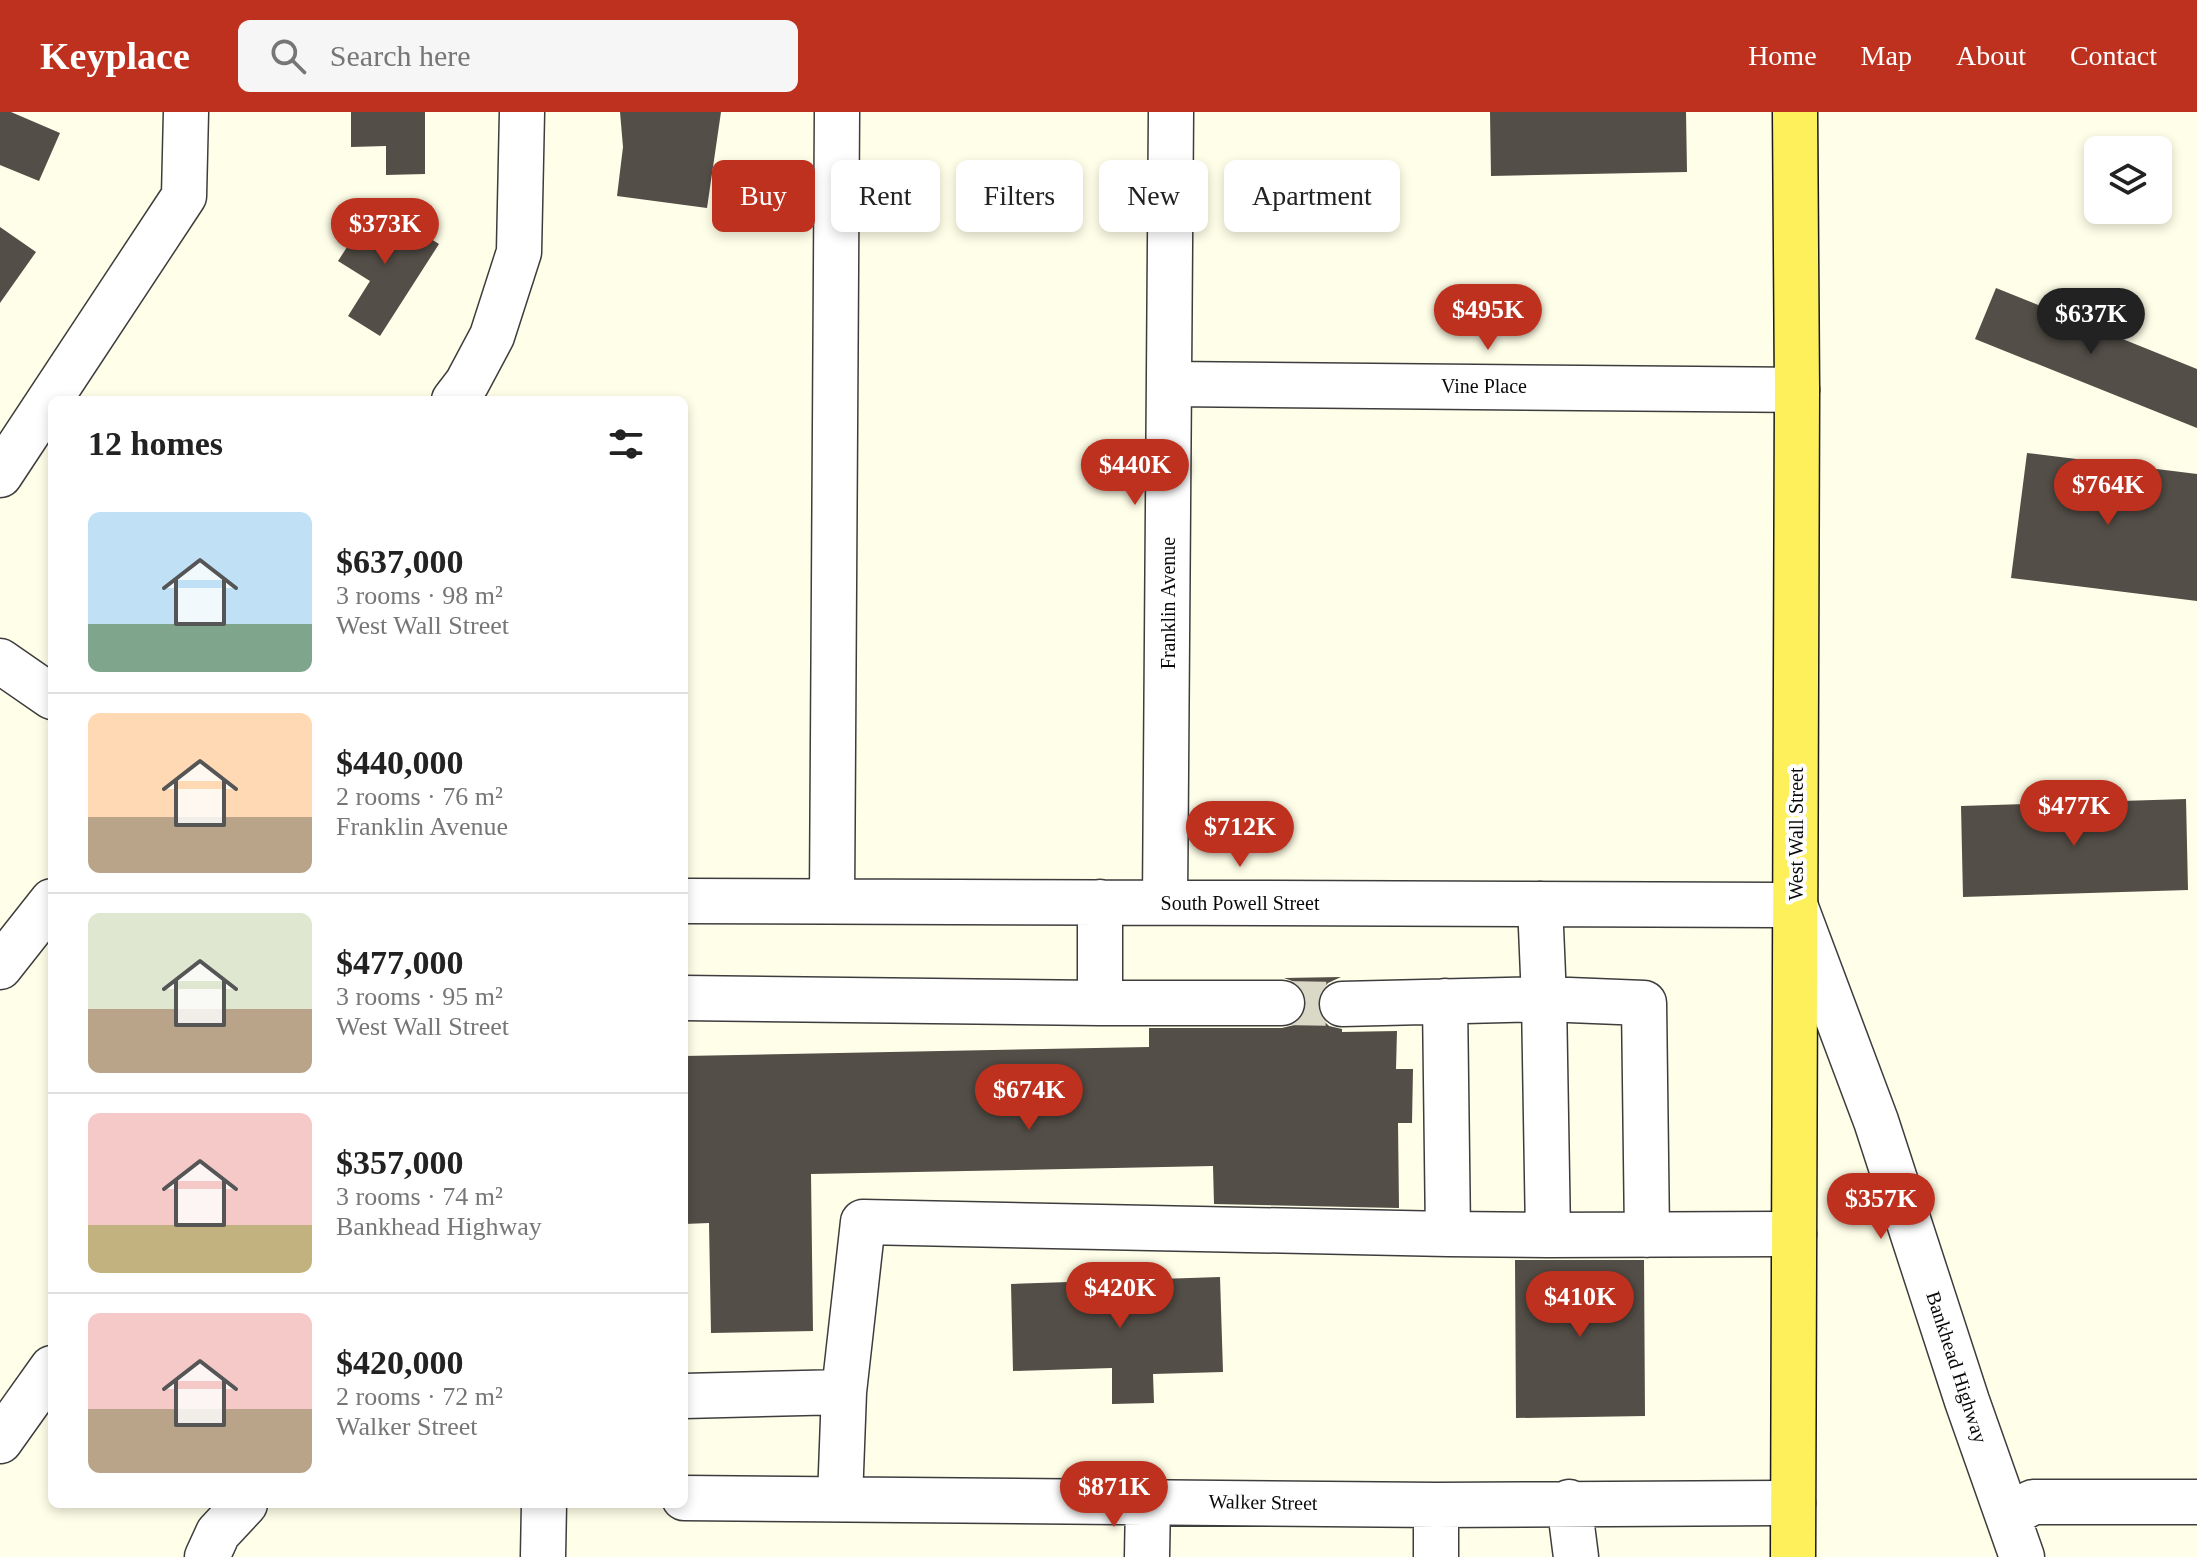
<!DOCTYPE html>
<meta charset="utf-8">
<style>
body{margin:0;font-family:"Times New Roman",serif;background:#f6f6f6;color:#222;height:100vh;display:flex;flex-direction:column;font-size:30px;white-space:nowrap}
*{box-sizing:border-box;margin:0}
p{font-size:26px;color:#767676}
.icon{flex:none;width:44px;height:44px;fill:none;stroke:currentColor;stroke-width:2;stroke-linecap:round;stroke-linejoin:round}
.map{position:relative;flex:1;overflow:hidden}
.details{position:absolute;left:48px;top:284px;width:640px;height:1112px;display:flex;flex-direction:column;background:#fff;border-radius:12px;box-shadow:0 4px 12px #0003}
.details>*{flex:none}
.top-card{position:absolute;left:712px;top:48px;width:760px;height:72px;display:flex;gap:16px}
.controls{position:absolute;left:2084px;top:24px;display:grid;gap:16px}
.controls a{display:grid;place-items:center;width:88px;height:88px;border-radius:12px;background:#fff;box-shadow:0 4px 12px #0003;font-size:40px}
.price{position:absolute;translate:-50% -68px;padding:0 18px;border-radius:28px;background:#be311f;color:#fff;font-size:26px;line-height:52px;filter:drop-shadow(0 2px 4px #0008)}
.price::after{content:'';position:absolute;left:50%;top:48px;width:24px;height:18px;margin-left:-12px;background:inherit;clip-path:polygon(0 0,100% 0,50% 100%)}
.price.selected{background:#222;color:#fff}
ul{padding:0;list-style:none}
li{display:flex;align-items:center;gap:24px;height:200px;padding:0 40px}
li+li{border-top:2px solid #e0e0e0}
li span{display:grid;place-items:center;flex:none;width:224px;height:160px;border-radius:12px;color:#555}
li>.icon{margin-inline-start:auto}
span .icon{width:96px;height:96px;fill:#fffc;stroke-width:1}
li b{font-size:34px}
h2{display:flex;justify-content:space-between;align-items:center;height:96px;padding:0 40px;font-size:34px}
.pill{padding:0 28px;border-radius:12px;background:#fff;box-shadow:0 4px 12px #0003;font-size:28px;line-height:72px}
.pill.selected{background:#be311f;color:#fff}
header{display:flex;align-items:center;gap:48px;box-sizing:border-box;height:112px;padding:0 40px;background:#be311f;color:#fff}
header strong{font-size:38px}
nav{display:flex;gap:44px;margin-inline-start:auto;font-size:28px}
.search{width:560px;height:72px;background:#f6f6f6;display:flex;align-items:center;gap:20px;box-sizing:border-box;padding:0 28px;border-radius:12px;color:#767676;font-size:30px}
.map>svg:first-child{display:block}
.building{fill:#534e47}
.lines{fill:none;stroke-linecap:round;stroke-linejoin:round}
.minor-tunnel{stroke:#dad9c7;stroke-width:44;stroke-dasharray:44 22;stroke-linecap:butt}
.minor-casing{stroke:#3d3d3d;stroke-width:47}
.major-casing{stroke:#1b1b1b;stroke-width:47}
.minor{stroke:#fff;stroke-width:44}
.major{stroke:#fdf05a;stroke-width:44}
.labels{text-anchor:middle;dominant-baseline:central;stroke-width:8;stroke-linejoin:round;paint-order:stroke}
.street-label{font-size:20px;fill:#0a0a0a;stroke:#fff}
</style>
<header>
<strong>Keyplace</strong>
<div class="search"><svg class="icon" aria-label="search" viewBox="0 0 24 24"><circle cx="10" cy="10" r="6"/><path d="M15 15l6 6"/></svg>Search here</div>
<nav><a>Home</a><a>Map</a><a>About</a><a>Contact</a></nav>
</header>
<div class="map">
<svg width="2197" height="1445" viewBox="0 0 2197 1445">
<rect width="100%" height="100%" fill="#fffee8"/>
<path class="building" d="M0,0h11l49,21 -21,48 -39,-16z
M351,0h74v62l-39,1v-29l-35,1z
M620,0h101l-14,96 -90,-12 6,-49z
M1490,0h196l1,60 -196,4z
M375,92l64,40 -59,92 -32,-20 22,-35 -32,-20z
M0,115l36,25 -36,51z
M1996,176l201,81v59l-222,-89z
M2027,341l170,21v127l-186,-23z
M2186,687l2,91 -225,7 -2,-91z
M1341,865l-13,6 -8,10 -3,12 4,13 8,8 13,3v3l55,-1 -1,38h17l-1,54h-14l1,85 -185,-4 -1,-38 -402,8 2,157 -102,2 -2,-110 -25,1v-168l465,-9v-19h133l12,-3 10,-10 3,-13 -4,-12 -8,-8 -11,-4z
M1515,1148h129l1,156 -129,2z
M1220,1165l3,95 -70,2 1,29 -42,1v-36l-99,3 -2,-87z"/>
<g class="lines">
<path class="minor-tunnel" d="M1282,891l60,1"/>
<g class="minor-casing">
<path id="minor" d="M1170,272l627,6
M454,288l13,-17 25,-47 27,-84 3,-140
M0,363l184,-279 2,-84
M0,549l52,36
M684,789l1111,4 81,216 91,280 55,156
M832,789l5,-789
M1100,790v101h182
M1165,790l6,-790
M0,855l52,-66
M684,886l416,5
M1445,889l3,233 100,1
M1342,892l202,-5 -4,-95
M1647,1123l-3,-232 -100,-4 4,236 246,-1
M684,1284l160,-4
M0,1329l52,-73
M684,1386l752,7 357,-2
M840,1387l4,-107 19,-170 585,12
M1569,1390l7,55
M2008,1404l25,-14h164
M207,1445l11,-24 27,-29
M543,1445l1,-53
M1147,1445l1,-57
M1436,1445v-52"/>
</g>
<g class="major-casing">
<path id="major" d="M1793,1445l4,-1167 -2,-278"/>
</g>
<use href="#minor" class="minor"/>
<use href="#major" class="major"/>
</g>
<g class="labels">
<g class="street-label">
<text x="1484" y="274">Vine Place</text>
<text transform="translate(1168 491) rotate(-90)">Franklin Avenue</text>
<text transform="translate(1796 722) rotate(-90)">West Wall Street</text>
<text x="1240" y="791">South Powell Street</text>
<text transform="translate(1957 1255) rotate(72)">Bankhead Highway</text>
<text transform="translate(1263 1390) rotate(1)">Walker Street</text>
</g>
</g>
</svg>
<div class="controls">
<a><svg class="icon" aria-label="layers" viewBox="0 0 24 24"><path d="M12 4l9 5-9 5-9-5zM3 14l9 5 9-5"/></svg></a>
</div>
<b class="price" style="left:385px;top:154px">$373K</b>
<b class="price" style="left:1488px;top:240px">$495K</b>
<b class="price selected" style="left:2091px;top:244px">$637K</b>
<b class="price" style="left:1135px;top:395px">$440K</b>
<b class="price" style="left:2108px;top:415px">$764K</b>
<b class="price" style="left:2074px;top:736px">$477K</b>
<b class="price" style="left:1240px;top:757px">$712K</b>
<b class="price" style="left:1029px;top:1020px">$674K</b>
<b class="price" style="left:1881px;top:1129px">$357K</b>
<b class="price" style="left:1120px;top:1218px">$420K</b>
<b class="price" style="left:1580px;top:1227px">$410K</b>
<b class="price" style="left:1114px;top:1417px">$871K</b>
<div class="top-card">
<a class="pill selected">Buy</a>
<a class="pill">Rent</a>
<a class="pill">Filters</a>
<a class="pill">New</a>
<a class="pill">Apartment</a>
</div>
<section class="details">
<h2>12 homes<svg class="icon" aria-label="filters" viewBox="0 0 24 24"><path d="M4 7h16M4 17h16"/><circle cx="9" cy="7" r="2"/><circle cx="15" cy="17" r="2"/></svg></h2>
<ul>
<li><span style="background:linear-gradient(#bfe0f5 70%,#7fa58c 0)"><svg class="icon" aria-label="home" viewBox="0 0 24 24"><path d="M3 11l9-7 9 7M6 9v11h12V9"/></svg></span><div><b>$637,000</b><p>3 rooms · 98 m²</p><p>West Wall Street</p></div></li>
<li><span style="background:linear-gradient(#ffd9b3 65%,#b9a48a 0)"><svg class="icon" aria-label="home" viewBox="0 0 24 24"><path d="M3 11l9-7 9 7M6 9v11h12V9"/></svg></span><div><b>$440,000</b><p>2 rooms · 76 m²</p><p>Franklin Avenue</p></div></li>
<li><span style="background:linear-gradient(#dfe7d0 60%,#b9a48a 0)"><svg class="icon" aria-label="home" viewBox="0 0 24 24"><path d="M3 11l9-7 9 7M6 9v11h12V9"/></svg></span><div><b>$477,000</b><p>3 rooms · 95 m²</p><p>West Wall Street</p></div></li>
<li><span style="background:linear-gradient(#f6c9c9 70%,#c2b280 0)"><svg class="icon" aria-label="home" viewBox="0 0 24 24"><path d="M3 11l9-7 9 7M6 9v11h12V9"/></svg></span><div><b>$357,000</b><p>3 rooms · 74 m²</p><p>Bankhead Highway</p></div></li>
<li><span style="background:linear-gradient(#f6c9c9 60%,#b9a48a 0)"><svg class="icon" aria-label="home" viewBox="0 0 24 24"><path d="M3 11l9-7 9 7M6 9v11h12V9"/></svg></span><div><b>$420,000</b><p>2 rooms · 72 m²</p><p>Walker Street</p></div></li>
</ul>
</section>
</div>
